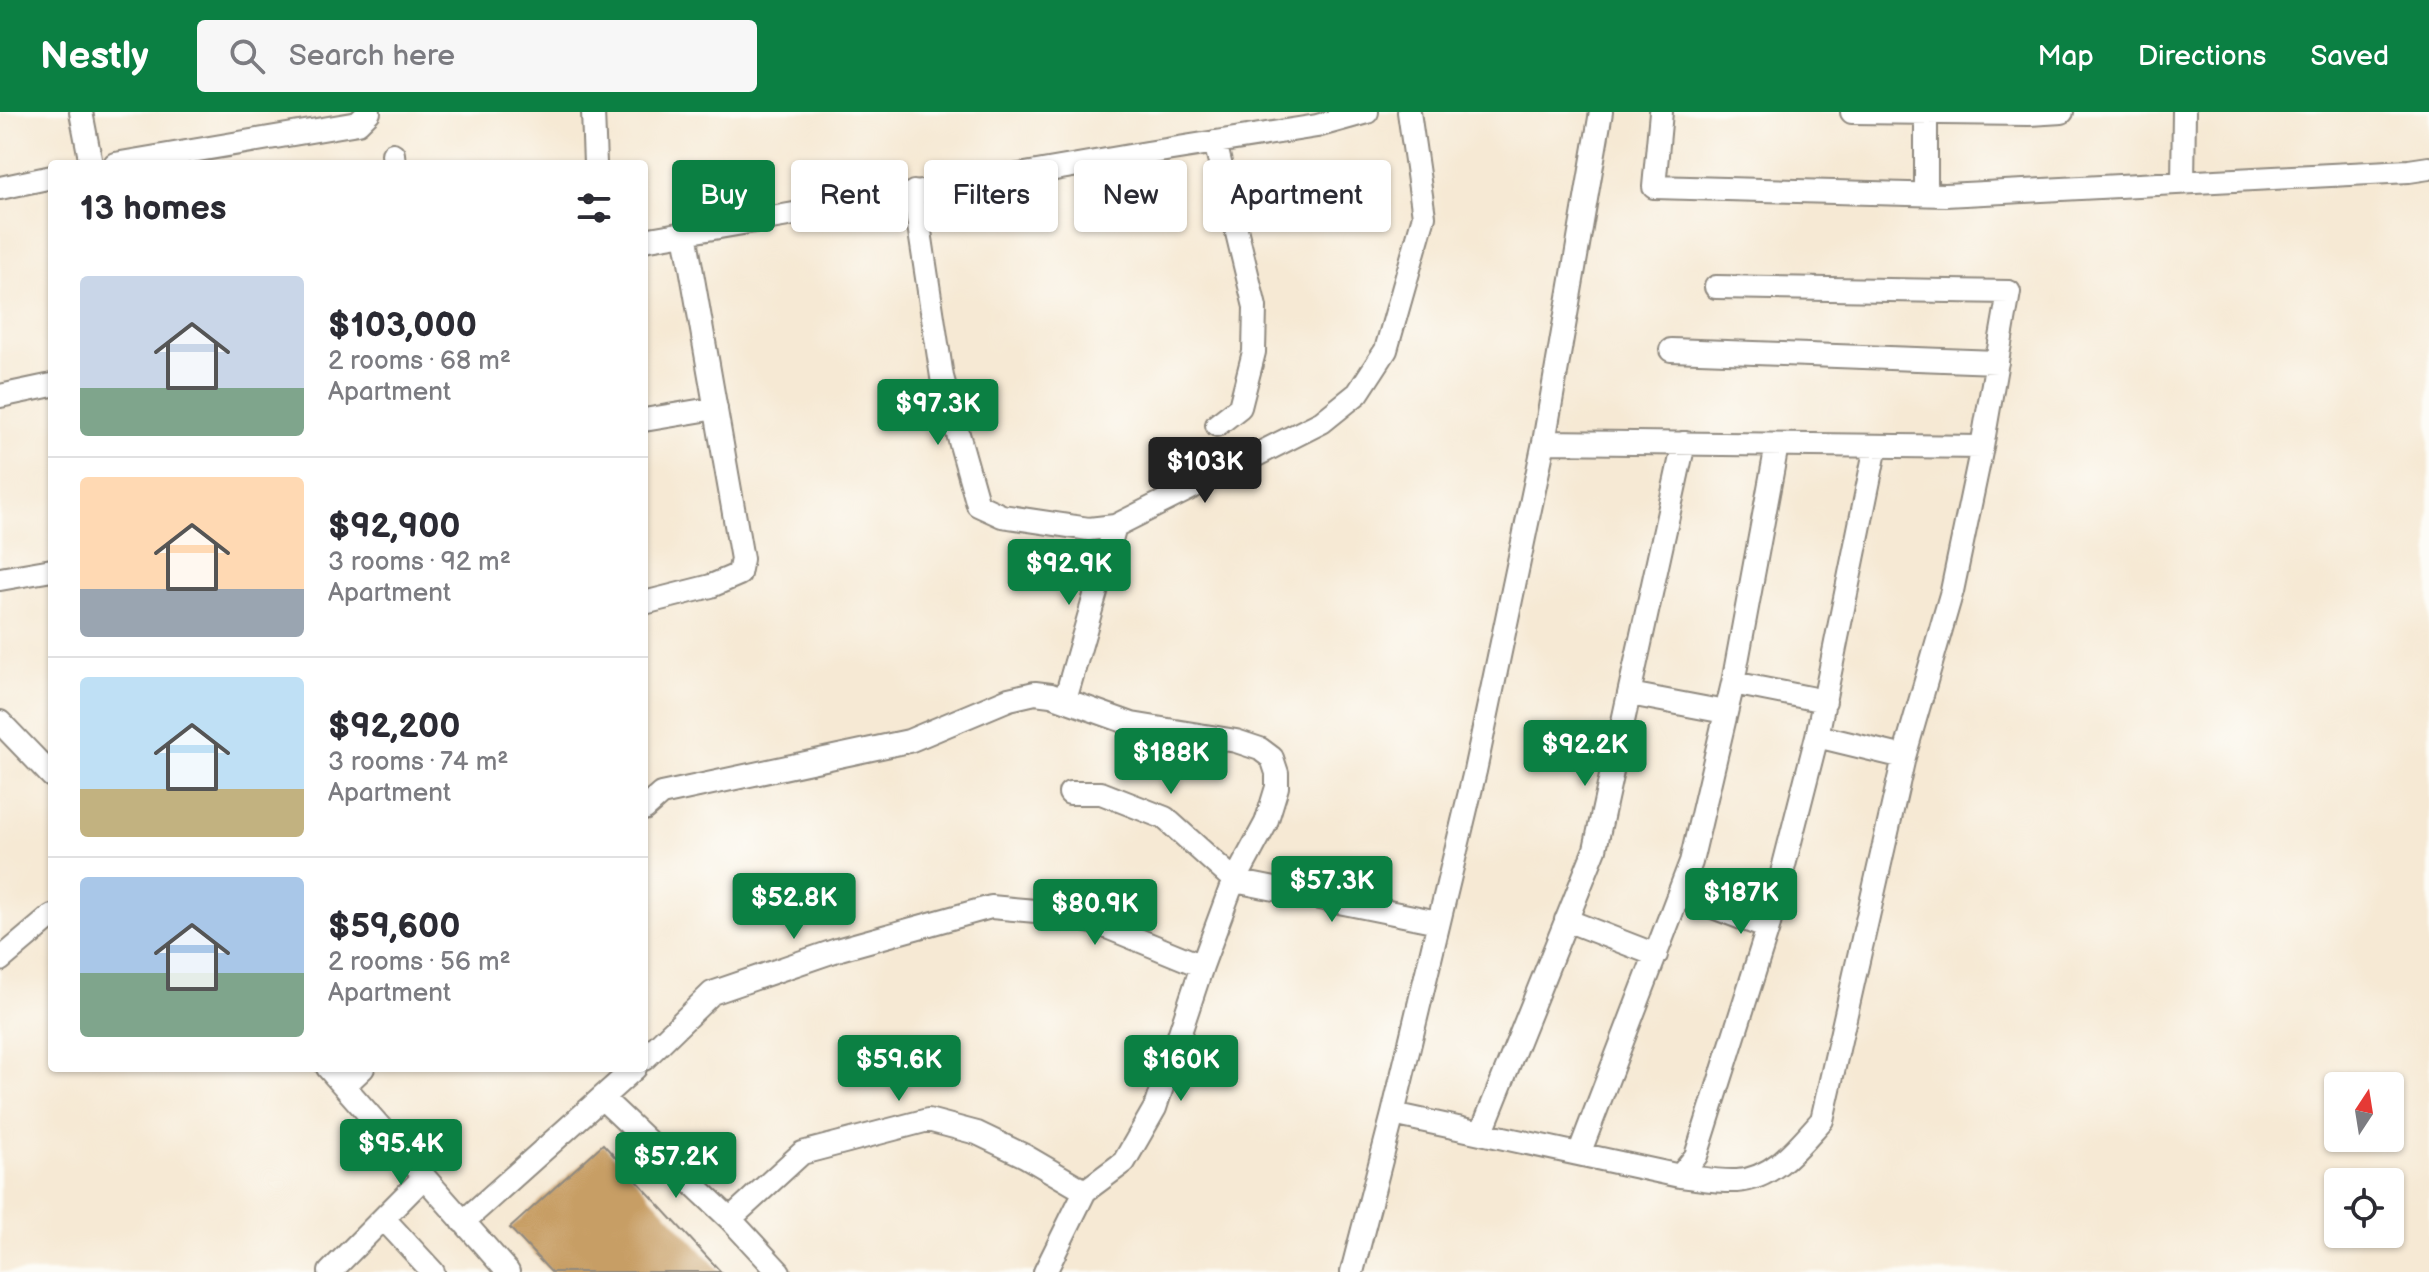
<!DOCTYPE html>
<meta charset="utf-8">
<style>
body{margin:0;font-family:"Balsamiq Sans",sans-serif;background:#f7f7f7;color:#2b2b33;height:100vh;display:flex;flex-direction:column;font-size:30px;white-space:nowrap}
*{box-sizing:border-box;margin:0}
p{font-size:26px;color:#7c7c81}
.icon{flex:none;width:44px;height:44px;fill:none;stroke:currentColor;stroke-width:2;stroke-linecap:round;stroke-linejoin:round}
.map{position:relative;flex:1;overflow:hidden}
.panel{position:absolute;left:48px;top:48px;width:600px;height:912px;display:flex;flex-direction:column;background:#fff;border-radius:8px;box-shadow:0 2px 6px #0004}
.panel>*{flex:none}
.top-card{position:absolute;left:672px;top:48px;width:760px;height:72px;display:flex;gap:16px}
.needle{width:52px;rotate:12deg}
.tools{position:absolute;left:2324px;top:960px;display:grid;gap:16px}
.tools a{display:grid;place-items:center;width:80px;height:80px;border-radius:8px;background:#fff;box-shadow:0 2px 6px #0004;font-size:40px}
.price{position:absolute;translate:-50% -68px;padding:0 18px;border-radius:8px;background:#0b8043;color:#fff;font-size:26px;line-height:52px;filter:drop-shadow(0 2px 4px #0008)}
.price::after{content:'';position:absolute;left:50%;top:48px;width:24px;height:18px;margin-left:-12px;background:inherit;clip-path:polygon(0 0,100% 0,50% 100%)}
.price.active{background:#222;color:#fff}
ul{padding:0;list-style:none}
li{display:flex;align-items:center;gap:24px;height:200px;padding:0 32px}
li+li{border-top:2px solid #e1e1e2}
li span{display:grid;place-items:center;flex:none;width:224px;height:160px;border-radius:8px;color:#555}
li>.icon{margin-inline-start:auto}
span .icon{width:96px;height:96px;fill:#fffc;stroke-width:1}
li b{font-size:34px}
h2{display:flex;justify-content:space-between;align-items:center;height:96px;padding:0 32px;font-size:34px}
.tag{padding:0 28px;border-radius:8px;background:#fff;box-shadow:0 2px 6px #0004;font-size:28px;line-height:72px}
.tag.active{background:#0b8043;color:#fff}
header{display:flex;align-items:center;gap:48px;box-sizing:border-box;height:112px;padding:0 40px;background:#0b8043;color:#fff}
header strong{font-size:38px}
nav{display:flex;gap:44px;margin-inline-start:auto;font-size:28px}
.search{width:560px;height:72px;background:#f7f7f7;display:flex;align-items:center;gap:20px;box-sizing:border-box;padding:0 28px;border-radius:8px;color:#7c7c81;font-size:30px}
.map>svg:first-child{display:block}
.building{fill:#c79e65}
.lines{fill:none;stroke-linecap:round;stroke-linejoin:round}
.minor-casing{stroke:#908a80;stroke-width:26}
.minor{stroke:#fff;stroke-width:22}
</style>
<header>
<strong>Nestly</strong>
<div class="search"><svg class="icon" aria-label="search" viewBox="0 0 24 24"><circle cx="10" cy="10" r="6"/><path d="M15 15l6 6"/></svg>Search here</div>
<nav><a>Map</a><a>Directions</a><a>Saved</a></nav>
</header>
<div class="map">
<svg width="2429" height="1160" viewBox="0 0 2429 1160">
<rect width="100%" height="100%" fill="#fdfcf7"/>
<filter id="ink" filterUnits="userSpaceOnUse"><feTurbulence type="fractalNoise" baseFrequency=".0125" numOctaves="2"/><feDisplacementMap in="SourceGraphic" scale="16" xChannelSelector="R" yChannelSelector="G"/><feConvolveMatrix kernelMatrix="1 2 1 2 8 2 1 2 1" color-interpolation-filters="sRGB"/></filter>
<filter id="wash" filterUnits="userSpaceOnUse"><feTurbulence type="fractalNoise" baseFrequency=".006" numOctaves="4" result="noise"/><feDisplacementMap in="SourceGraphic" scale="32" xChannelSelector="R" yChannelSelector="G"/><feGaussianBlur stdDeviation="1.8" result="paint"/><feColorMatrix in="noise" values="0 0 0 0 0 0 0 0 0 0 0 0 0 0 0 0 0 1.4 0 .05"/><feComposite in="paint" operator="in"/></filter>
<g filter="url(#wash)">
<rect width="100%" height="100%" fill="#f6e9d4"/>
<g id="blocks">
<path class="building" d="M603,1032l118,128h-170l-41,-44z"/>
</g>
</g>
<g filter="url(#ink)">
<use href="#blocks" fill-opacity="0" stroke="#908a80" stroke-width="2"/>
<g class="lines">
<g class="minor-casing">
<path id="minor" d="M81,0l10,52
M593,0l2,52
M1661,0l-7,75 291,8 464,-24 20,-3
M1852,0l177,2 33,-2
M1926,1v81
M1215,30l40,165 -1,45 -14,55 -23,18
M393,42l1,10
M115,52l243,-41 11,-11
M2183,70l1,-70
M0,76l52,-11
M914,80l28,185 36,128 24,11 87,13 26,-3 207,-104 36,-29 28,-43 38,-134 -15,-104
M644,128l503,-87 170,-27 50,-14
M1671,238l326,12
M0,284l52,-11
M644,308l72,-12
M1544,330l438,5 27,-155 -293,-5
M0,467l52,-9
M644,491l67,-17 28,-12 3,-15 -57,-326
M1733,571l92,18
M1630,582l95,18
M1065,588l50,-174
M0,610l52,54
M1817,624l87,21
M1070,681h31l64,25 70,63 203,41
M644,697l17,-15 248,-53 100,-42 26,-6 16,2 81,29 104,17 24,8 12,9 5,15v14l-11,36 -36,67 -28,76 -47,142 -31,54 -39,29 -40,81
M1679,782l89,34
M1566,808l90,35
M0,848l52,-44
M644,947l68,-66 128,-44 151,-42 56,5 50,11 105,43
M328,956l180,204
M345,973l18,-17
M603,987l127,120 49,53
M1393,1002l287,62 16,-20 72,-228 49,-192 59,-290
M1482,1019l113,-282 89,-406
M1579,1042l112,-292 42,-179 44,-238
M1680,1064c19,2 39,6 57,5 37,-2 62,-36 85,-61l82,-363 48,-166 30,-144
M384,1107l49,53
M730,1107l72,-66 126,-33 49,13 48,23 60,35
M463,1110l172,-154
M330,1160l93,-94
M1352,1160l41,-158 82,-343 69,-329 57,-330"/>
</g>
<use href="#minor" class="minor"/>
</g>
</g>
</svg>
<div class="tools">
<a><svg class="needle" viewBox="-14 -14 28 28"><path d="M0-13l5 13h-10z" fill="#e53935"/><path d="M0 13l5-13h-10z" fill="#7c7c81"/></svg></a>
<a><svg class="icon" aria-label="locate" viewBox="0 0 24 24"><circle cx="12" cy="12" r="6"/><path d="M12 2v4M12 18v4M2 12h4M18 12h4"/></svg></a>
</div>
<b class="price" style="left:938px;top:335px">$97.3K</b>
<b class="price active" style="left:1205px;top:393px">$103K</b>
<b class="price" style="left:1069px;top:495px">$92.9K</b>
<b class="price" style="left:1585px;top:676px">$92.2K</b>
<b class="price" style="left:1171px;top:684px">$188K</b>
<b class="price" style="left:1332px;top:812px">$57.3K</b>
<b class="price" style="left:1741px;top:824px">$187K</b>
<b class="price" style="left:794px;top:829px">$52.8K</b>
<b class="price" style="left:1095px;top:835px">$80.9K</b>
<b class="price" style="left:899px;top:991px">$59.6K</b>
<b class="price" style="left:1181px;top:991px">$160K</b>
<b class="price" style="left:401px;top:1075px">$95.4K</b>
<b class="price" style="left:676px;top:1088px">$57.2K</b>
<div class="top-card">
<a class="tag active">Buy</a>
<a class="tag">Rent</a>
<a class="tag">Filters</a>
<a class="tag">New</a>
<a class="tag">Apartment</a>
</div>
<section class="panel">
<h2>13 homes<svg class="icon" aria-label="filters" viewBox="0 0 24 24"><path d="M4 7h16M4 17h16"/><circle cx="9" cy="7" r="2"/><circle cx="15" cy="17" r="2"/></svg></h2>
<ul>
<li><span style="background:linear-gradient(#c9d6e8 70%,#7fa58c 0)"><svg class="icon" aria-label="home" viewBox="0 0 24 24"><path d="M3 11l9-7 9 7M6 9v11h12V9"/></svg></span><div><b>$103,000</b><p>2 rooms · 68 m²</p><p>Apartment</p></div></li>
<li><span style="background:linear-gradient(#ffd9b3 70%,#9aa5b1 0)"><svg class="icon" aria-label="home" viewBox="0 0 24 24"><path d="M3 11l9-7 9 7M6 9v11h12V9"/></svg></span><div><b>$92,900</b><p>3 rooms · 92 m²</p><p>Apartment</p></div></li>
<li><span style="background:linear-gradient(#bfe0f5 70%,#c2b280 0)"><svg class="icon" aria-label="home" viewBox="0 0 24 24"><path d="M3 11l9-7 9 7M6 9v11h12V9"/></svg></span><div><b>$92,200</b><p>3 rooms · 74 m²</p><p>Apartment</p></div></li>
<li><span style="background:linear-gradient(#a9c7e8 60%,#7fa58c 0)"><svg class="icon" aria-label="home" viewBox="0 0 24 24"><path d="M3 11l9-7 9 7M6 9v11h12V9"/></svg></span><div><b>$59,600</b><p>2 rooms · 56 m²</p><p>Apartment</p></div></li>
</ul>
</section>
</div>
